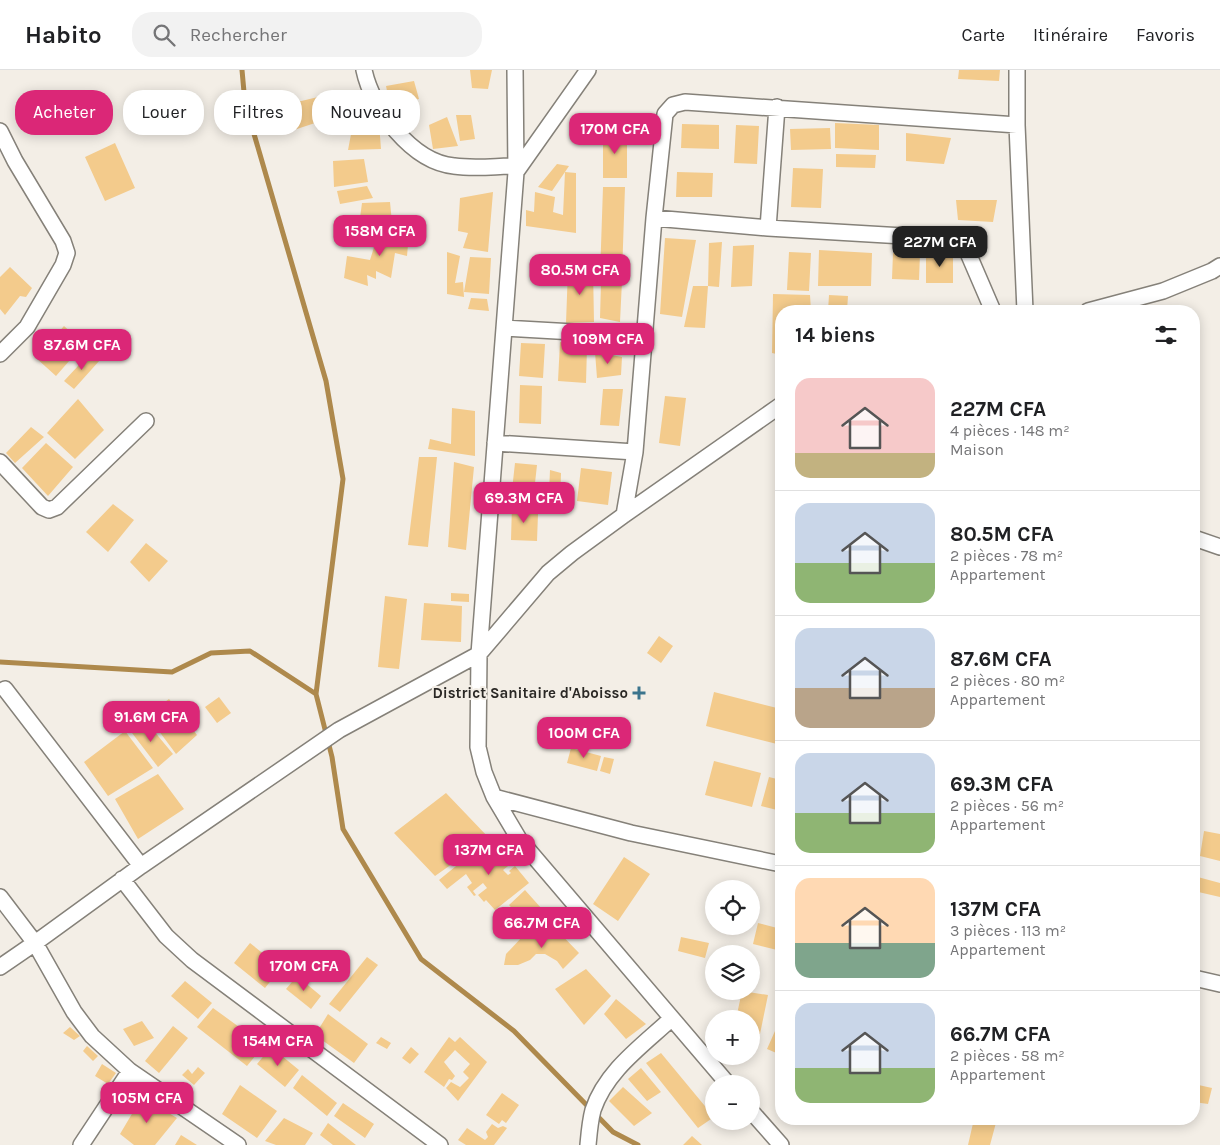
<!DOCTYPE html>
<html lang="fr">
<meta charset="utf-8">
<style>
body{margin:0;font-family:Karla,sans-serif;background:#f2f2f2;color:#202124;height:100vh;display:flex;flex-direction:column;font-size:19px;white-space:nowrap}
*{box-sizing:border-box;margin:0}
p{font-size:16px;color:#757577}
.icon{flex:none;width:28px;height:28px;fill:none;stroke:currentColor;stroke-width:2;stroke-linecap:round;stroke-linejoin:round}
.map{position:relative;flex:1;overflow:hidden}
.details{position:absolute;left:775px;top:235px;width:425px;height:820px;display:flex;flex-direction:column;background:#fff;border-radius:20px;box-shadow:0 2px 12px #0003}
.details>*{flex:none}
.hud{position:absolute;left:15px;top:20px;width:475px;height:45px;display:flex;gap:10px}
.tools{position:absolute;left:705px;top:810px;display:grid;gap:10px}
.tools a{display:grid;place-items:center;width:55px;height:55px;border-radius:50%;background:#fff;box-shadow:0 2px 12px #0003;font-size:25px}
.price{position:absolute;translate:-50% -42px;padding:0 11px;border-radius:10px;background:#db2777;color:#fff;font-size:16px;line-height:32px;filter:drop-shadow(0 1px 2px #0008)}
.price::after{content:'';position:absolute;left:50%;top:30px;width:15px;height:11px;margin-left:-8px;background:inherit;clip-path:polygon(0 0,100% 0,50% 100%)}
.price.on{background:#222;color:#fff}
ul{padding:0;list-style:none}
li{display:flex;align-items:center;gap:15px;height:125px;padding:0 20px}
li+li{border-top:1px solid #e0e0e0}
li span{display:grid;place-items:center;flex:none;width:140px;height:100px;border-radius:15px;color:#555}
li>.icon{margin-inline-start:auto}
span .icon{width:60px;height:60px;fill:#fffc;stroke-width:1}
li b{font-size:21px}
h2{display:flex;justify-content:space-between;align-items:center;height:60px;padding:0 20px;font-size:21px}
.pill{padding:0 18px;border-radius:20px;background:#fff;box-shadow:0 2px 12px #0003;font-size:18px;line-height:45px}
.pill.on{background:#db2777;color:#fff}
header{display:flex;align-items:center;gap:30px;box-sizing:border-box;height:70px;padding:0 25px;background:#fff;border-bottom:1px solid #e0e0e0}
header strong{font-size:24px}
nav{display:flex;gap:28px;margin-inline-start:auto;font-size:18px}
.search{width:350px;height:45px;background:#f2f2f2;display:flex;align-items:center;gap:12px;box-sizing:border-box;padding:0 18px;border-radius:20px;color:#757577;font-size:19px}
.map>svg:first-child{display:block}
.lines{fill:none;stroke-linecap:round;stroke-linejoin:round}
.stream{stroke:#ae894c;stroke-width:5}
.building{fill:#f3cb8c}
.minor-casing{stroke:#858179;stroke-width:18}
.minor{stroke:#fff;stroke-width:15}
.poi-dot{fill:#3a748d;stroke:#f3eee6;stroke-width:2}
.labels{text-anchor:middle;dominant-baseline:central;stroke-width:4;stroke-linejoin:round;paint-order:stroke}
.poi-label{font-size:15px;font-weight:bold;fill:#2a2825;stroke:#f3eee6;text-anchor:end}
</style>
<header>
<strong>Habito</strong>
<div class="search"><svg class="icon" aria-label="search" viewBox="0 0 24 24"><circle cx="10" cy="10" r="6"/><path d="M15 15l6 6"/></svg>Rechercher</div>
<nav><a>Carte</a><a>Itinéraire</a><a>Favoris</a></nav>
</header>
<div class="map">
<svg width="1220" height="1075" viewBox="0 0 1220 1075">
<rect width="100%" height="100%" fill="#f3eee6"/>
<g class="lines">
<path class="stream" d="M242,0l3,33 81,278 17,98 -27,215 16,63 11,72 78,130 93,72 99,101 25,13
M0,592l172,10 39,-19 39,-2 66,43"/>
</g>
<path class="building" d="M470,0h22l-4,19 -16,-1z
M959,0h41l-1,11 -41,-2z
M414,11l5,18 -29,6 -4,-19z
M318,27l3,24 -27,9 -1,-27z
M456,45h15l4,24 -15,2z
M447,47l11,29 -25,3 -4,-24z
M379,53l2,26 -33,1 4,-21z
M835,53l44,2v25l-44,-2z
M682,54l37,1v24l-38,-1z
M736,55l23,1 -2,38 -23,-1z
M830,58l1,21 -40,1 -1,-21z
M603,62h24v46h-24z
M906,63l45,5 -7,26 -38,-3z
M115,73l20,45 -30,13 -20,-44z
M836,84l40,1 -1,13 -39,-1z
M364,89l4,23 -34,5 -1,-26z
M557,94l12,2 -4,6 11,1v60l-50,-7v-16l8,2 1,-20 20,5 -2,15 10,3 2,-43 -13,19 -14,-4z
M793,98l30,1 -2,39 -30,-1z
M677,102l36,1 -1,24h-36z
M367,116l6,12 -33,6 -3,-13z
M603,117h22l-3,88 -22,1z
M493,122l-5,60 -25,-4 5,-15 -10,-2 2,-33z
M956,130h41l-4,22 -35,-2z
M390,132l3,31h-35l4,-30z
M395,149l15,3 -3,34 -12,-3 -4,25 -15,-7v8l-9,-4 1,11 -24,-8 3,-22 23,4 6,-19 16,4z
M665,168l31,2 -14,77 -22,-3z
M722,172l-3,45 -11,-1 1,-43z
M754,175l-2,41 -21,1 2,-41z
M819,180l53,3 -1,33h-53z
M447,182l13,4 -5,27 8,-1 1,15 -17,-3z
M789,182l22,1 -2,38 -22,-1z
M893,183l27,1 -1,26 -27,-1z
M926,183h27v30h-27z
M470,187l21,1 -2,36 -25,-2z
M10,197l22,21 -6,9 -6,-1 -15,19 -5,-6v-32z
M568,199h25l1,53 -28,1z
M622,211l-2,41 -20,-4 1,-35z
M693,216h15l-3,42 -21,-1z
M773,224l37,1 1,16h-30v44l-9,-2z
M829,225l19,1 -1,15h-19z
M471,228l16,1 2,12 -21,-2z
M64,256l20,18 -28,32 -20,-18z
M560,272l27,5 -1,36 -28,-2z
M521,273l24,1 -2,34 -24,-2z
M91,282l9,8 -26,29 -10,-8z
M595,282l27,5 -1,18 -24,3z
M520,315l22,1 -1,38 -22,-1z
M603,319h20l-4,37 -19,-1z
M665,326l21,2 -6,48 -21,-3z
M78,329l26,31 -29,29 -28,-26z
M452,338l23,3v45l-47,-7 2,-10 21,5z
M31,357l13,10 -29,26 -9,-10z
M46,373l27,24 -25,29 -26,-28z
M419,387h18l-9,90 -20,-2z
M454,392l20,5 -8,83 -18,-3z
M515,393l22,2 -4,36 -22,-2z
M581,398l31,4 -4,33 -31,-4z
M550,400l11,3 -1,32 -22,-2 -4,-12 15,2z
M113,434l21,16 -26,32 -22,-20z
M512,435h20v9h6l-1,27 -26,-1z
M146,473l22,18 -19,21 -19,-20z
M451,523l18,1v8l-18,-1z
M385,526l22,3 -8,70 -21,-2z
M424,533l38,3 -1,36 -40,-2z
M659,566l14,10 -12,17 -14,-10z
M714,622l67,17v36l-75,-19z
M219,627l12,16 -14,10 -12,-16z
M169,629l28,36 -21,19 -29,-39z
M144,649l29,35 -15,13 -29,-38z
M125,661l28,37 -45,28 -24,-34z
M571,678l30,8 -4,15 -30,-8z
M604,687l10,2 -4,15 -10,-3z
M714,691l47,12 -9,34 -47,-12z
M158,704l26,35 -46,30 -23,-40z
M769,707l12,3v31l-20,-5z
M446,723l43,45 -54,38 -41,-43z
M1204,761l16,3v27l-20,-5z
M496,772l17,20 -10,8 5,5 3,-2 -2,-2 6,-5 14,17 -34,27 -9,-10 -2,2 -6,-7 9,-7 -4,-5 -10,8 3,4 -2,1 -7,-9 5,-4 -6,-9 -19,15 -8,-9 33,-27 4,5z
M624,787l26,17 -32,47 -25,-17z
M1194,806l26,7v14l-26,-6z
M525,820l25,28 -16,14 -25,-27z
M758,853l23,6v22l-28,-7z
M553,856l26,27 -16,16 -6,-8 -12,-7h-9l-6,6 -12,5h-14l2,-11 17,-18 13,2z
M681,867l28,6 -4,15 -27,-7z
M250,873l31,25 -16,20 -31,-25z
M367,887l11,8 -38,47 -11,-8z
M586,899l25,27 -27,29 -29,-36z
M297,906l24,20 -10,13 -25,-20z
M185,911l27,22 -14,16 -27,-23z
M742,921l26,4 -8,39 -9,-2v-13h-15z
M616,929l30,25 -20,15 -22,-25z
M213,938l51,37 -17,21 -50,-39z
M328,944l40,30 -14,19 -39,-28z
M142,951l12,17 -20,8 -11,-17z
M173,956l15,12 -29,35 -14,-12z
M70,957l10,9 -6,4 -11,-7z
M775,961l6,2v22l-14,-6z
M381,967l10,6 -4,6 -11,-6z
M449,967l6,5 5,-5 27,25 -29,39 -12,-13 5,-6 9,5 9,-9 -6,-6 7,-8 -15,-14 -11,12 11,14 -3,4 -3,-1 -5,8 -20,-15z
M87,976l11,10 -5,5 -10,-10z
M271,977l28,23 -14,17 -28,-23z
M411,977l8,7 -9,10 -8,-6z
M661,983l53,64 -16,11 -52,-65z
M102,994l14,9 -8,11 -13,-8z
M198,997l7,6 -11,12 -12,-10 6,-6 4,5z
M641,998l20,24 -14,9 -19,-22z
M302,1005l35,28 -10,13 -34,-28z
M1194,1014l18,4 -4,16 -14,-2z
M240,1015l37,26 -20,27 -35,-24z
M623,1017l29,26 -18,13 -25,-25z
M502,1023l17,12 -13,18 -4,-3 -3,4 -13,-9z
M142,1027l35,21 -22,27h-21l-14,-11z
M343,1033l31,21 -9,14 -31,-22z
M284,1048l29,15 -8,12h-29l-11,-4z
M974,1049h23l-7,26h-22z
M328,1053l28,22h-23l-13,-10z
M492,1054l6,4 5,-2 4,2 -13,17h-28l-8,-5 9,-12 18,12 3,-3 -2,-5z
M181,1065l16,10h-22z
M692,1066l10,9h-19z"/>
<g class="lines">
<g class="minor-casing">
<path id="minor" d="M364,0c8,39 48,92 90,96 21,3 42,0 62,0
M515,0l1,102 -37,482 -1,93 6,25 10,25 25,42 209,245
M1017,0v55l8,186
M0,61l15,30 48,80 4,12 -4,12 -36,62 -27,27
M516,102l72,-102
M654,148l114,10 169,10 18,4 13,11 25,58
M768,158l9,-121
M1088,241l75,-20 49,-20 8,-5
M504,258l140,8
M495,373l140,9
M0,392l42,45 7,3 8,-3 89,-86
M624,445l11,-63 19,-234 11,-104 8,-9 12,-3 332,23
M1194,468l26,9
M5,619l136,177
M494,727l137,36 150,31
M122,809l44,57 26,24 248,185
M0,827l35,46 39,69 18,24 38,35 108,74
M0,897l35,-24 106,-77 198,-136 140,-76 69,-81 24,-20 52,-38 157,-110
M1194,908l26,6
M751,1041l30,34
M81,1075l49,-74
M588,1075c1,-11 2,-24 5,-35 13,-39 49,-64 78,-91"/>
</g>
<use href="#minor" class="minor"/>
</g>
<path class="poi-dot" d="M636.5 615.5h5v5h5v5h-5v5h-5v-5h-5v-5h5z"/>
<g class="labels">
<g class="poi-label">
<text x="628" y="623">District Sanitaire d'Aboisso</text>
</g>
</g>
</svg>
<div class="tools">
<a><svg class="icon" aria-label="locate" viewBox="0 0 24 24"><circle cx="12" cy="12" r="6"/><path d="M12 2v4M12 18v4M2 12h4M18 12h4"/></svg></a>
<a><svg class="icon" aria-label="layers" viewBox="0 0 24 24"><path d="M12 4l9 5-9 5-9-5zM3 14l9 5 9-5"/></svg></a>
<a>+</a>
<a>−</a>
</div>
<b class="price" style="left:615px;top:85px">170M CFA</b>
<b class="price" style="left:380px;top:187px">158M CFA</b>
<b class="price on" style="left:940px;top:198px">227M CFA</b>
<b class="price" style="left:580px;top:226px">80.5M CFA</b>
<b class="price" style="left:608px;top:295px">109M CFA</b>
<b class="price" style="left:82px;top:301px">87.6M CFA</b>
<b class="price" style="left:524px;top:454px">69.3M CFA</b>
<b class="price" style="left:151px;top:673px">91.6M CFA</b>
<b class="price" style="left:584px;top:689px">100M CFA</b>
<b class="price" style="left:489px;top:806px">137M CFA</b>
<b class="price" style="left:542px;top:879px">66.7M CFA</b>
<b class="price" style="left:304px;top:922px">170M CFA</b>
<b class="price" style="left:278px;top:997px">154M CFA</b>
<b class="price" style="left:147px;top:1054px">105M CFA</b>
<div class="hud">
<a class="pill on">Acheter</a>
<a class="pill">Louer</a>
<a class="pill">Filtres</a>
<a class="pill">Nouveau</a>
</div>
<section class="details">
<h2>14 biens<svg class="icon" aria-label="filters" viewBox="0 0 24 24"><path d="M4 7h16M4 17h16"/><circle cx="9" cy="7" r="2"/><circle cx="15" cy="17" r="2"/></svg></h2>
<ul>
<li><span style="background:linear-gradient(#f6c9c9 75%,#c2b280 0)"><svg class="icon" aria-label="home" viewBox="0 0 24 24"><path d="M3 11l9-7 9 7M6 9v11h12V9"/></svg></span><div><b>227M CFA</b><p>4 pièces · 148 m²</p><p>Maison</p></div></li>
<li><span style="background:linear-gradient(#c9d6e8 60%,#8fb573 0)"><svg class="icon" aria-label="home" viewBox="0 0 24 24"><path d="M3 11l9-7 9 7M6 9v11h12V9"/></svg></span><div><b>80.5M CFA</b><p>2 pièces · 78 m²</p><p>Appartement</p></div></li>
<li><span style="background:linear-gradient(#c9d6e8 60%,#b9a48a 0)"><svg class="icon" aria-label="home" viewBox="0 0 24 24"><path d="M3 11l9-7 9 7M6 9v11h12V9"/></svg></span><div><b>87.6M CFA</b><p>2 pièces · 80 m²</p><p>Appartement</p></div></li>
<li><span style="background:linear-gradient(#c9d6e8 60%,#8fb573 0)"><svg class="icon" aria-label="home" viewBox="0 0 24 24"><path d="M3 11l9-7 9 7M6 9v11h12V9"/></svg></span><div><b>69.3M CFA</b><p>2 pièces · 56 m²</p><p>Appartement</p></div></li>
<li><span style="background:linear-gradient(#ffd9b3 65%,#7fa58c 0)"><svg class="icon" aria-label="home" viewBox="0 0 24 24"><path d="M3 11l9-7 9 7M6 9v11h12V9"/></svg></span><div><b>137M CFA</b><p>3 pièces · 113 m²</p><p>Appartement</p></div></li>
<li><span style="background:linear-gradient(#c9d6e8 65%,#8fb573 0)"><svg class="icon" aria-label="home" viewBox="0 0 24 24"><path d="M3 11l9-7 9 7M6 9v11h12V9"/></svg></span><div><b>66.7M CFA</b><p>2 pièces · 58 m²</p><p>Appartement</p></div></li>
</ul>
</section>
</div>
